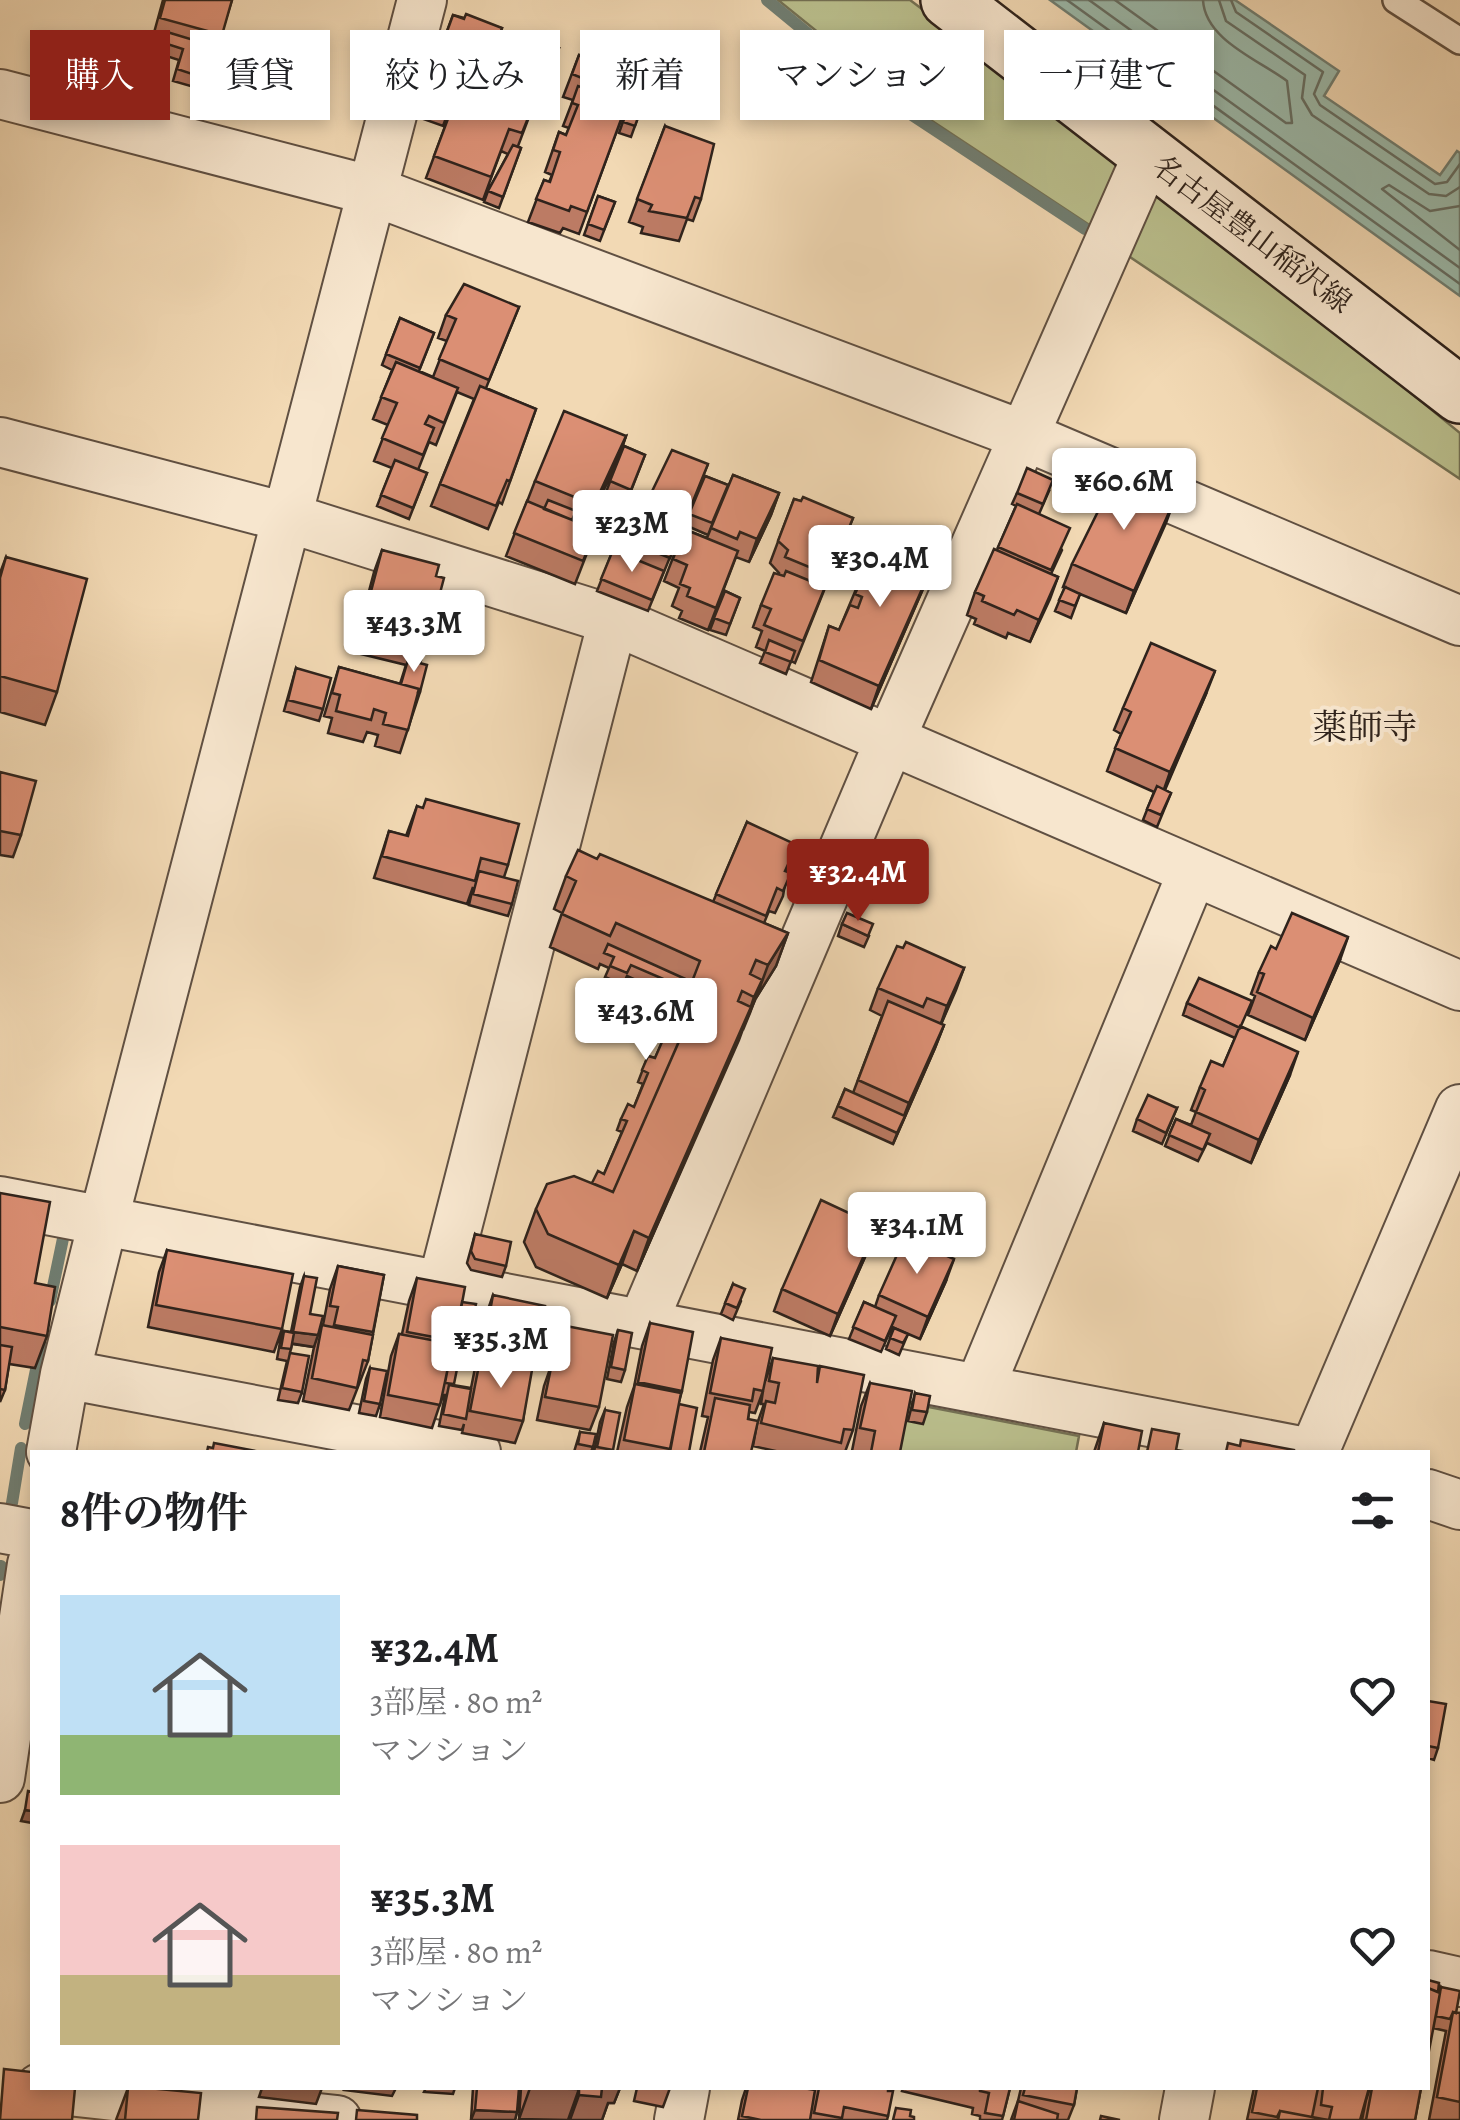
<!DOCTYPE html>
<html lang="ja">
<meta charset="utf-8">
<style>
body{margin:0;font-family:Alegreya,"Noto Serif JP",serif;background:#f6f6f6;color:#202124;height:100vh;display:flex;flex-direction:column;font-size:38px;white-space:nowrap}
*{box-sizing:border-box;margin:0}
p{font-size:32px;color:#757577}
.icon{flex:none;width:55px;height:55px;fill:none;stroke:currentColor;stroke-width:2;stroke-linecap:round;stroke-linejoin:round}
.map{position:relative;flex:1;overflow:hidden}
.panel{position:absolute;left:30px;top:1450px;width:1400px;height:640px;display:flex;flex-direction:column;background:#fff;border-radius:0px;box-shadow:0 5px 15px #0003}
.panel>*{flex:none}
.banner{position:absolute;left:30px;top:30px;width:1400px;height:90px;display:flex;gap:20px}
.price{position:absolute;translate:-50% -85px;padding:0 22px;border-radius:10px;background:#fff;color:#222;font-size:32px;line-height:65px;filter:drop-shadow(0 2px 5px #0008)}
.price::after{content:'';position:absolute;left:50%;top:60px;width:30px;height:22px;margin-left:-15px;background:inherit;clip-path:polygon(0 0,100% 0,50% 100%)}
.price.active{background:#8f2418;color:#fff}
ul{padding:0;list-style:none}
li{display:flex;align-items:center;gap:30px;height:250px;padding:0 30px}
li span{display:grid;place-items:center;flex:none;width:280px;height:200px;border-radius:0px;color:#555}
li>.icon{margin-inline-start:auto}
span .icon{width:120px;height:120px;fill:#fffc;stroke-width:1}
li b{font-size:42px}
h2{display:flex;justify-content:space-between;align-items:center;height:120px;padding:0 30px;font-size:42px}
.pill{padding:0 35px;border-radius:0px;background:#fff;box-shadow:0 5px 15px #0003;font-size:35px;line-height:90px}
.pill.active{background:#8f2418;color:#fff}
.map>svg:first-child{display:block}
.green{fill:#babf8d;stroke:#747154;stroke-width:2.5}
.water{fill:#9bbaab;stroke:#707e72;stroke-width:2.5}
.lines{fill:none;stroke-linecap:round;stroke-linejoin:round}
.shore{stroke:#656e64;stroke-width:2.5}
.stream{stroke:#707e72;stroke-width:12}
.lane-casing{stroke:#605042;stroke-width:30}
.street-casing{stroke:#605042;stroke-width:52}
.secondary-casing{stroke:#2f231c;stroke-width:60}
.lane{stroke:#f7e6ce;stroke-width:25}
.street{stroke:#f7e6ce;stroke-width:48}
.secondary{stroke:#f7e6ce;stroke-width:55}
.wall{fill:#bc7b64;stroke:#2f231c;stroke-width:2.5}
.shaded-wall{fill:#996451;stroke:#2f231c;stroke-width:2.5}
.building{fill:#db8f74;stroke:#2f231c;stroke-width:2.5}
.labels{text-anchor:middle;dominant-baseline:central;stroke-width:8;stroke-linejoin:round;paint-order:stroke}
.street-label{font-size:30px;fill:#2f231c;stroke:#f7e6ce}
.quarter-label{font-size:35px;fill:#2f231c;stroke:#f7e6ce}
</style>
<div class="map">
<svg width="1460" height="2120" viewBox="0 0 1460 2120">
<rect width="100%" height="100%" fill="#f2d9b4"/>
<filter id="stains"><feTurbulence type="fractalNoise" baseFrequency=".002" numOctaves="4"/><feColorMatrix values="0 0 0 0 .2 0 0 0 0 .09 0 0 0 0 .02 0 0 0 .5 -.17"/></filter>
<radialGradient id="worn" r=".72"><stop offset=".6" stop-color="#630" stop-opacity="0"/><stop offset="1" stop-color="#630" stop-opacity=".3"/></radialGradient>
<path class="green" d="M778,0h132l207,156 4,13 -24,61 -189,-125z
M1159,186l301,247v46l-339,-228z
M908,1403l171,33 -3,16h-178z"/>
<path class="water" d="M1050,0h185l104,71 -15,25 116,79 17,-24 3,2v143z"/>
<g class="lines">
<path class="shore" d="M1067,0l393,284
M1089,0l371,268
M1115,0l171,123h6l-5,-42c-28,-21 -82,-41 -84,-81
M1219,0l7,21 79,54 -3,23 10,17 117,79 17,2 14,-9
M1231,0l5,12 87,60 -9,22 6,11 115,79 12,-2 13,-18
M1460,206l-30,5 -41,-26 -7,4 78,61"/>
<path class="stream" d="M767,0l62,51
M844,63l62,48 179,118
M50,1301l15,-72
M25,1424l16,-79
M12,1503l9,-55
M0,1575l1,-9"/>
<g class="lane-casing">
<path id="lane" d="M1396,0l64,41"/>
</g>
<g class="street-casing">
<path id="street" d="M0,94l373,97 652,245 435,185
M0,442l289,76 324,102 847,366
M0,1201l1306,251
M442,1286l171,-666
M643,1322l246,-580 259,-588
M65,1374l411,78
M980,1387l213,-516
M51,1452l14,-78 38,-152 319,-1222
M1314,1452l146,-343
M1428,1494l32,11
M0,1528l32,6
M0,1778l32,-214
M1428,1975l32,7
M40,2088l297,32
M679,2120l6,-32
M1184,2120l6,-32"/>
</g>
<g class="secondary-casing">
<path id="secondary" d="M949,0l511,395"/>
</g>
<use href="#lane" class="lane"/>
<use href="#street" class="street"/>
<use href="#secondary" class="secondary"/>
</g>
<path class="wall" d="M163,0h69l-18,57 -10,-2 -10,32 -21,-6 6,-21 -19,-6 3,-11 -11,-3z
M453,15l49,13 -20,55 1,1 5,-4 18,-46 53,14 -26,70 -4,-1 -11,29 3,2 -22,60 -15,-6 4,-11 20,-37 -7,-3 -18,49 -57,-22 23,-62 6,1 9,-23 -8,-3 -13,35 -28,-10z
M105,41l13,4 -8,23 -12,-3z
M579,55l58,21 -58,158 -16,-6 -3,5 -32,-11 16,-42 5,2 3,-7 -7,-3 14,-40 7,3 3,-7 -6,-2 10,-26 -10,-3z
M634,90l12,5 -15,42 -12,-4z
M665,126l36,73 -8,22 -6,-2 -8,22 -38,-8 2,-6 -14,-5z
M598,196l17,6 -15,39 -16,-6z
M519,307l-33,81 50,21 -34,95 -3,-2 -11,27 -57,-23 43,-107 -17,-7 -21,53 -7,-3 -11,28 9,3 -18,46 -32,-13 15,-38 -18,-7 14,-36 -15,-6 19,-49 -10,-5 18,-47 34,15 -15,38 14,6 14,-36 -9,-3 8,-23z
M626,436l-8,23 -31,67 9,4 -21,54 -69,-28 29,-75z
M624,446l21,9 -18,46 -21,-9z
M708,464l-60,147 -51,-20 16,-41 10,5 5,-14z
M733,475l46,18 -8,22 -22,47 -13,-5 -28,73 -29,-12 3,-7 -10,-5 7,-18 -15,-7 20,-52 23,9z
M705,476l23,9 -20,50 -23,-10z
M1049,491l-10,23 23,36 -11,24 7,3 -28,65 -22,-9 -2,5 -32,-14 2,-5 -9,-4 8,-23 22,-42 19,-44 -4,-2 5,-11z
M794,499l59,19 -58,145 -4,-2 -5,13 -26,-11 5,-12 -9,-4 6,-16 -9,-4 8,-22 18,-32 -9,-10z
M1174,501l-48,112 -46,-19 -9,24 -16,-7 10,-24h-2l9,-23z
M887,540l51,13 -9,22 -58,134 -60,-27 18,-56 10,4 30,-72z
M382,550l54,26 -10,70 -6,17v29l-20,61 -25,-7 3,-11 -11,-3 -4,10 -35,-9 4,-15 -8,-2 15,-49 61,17 6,-19 -53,-13 21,-80z
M6,557l51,135 -12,33 -45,-13v-139z
M725,591l15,7 -14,37 -16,-5z
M296,668l27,41 -4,12 -35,-10z
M1206,694l-41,96 6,3 -14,34 -14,-7 11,-28 -47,-21 14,-37 -7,-4 9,-22z
M0,772l21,63 -8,22 -13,-2z
M417,806l91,59 -4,12 8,27 -4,12 -39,-11 4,-18 -6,17 -93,-26 15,-47 17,5z
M747,822l40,50 -4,24 -8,17 -6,-2 -5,12 24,10 -12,33 -20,32 -119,273 -15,-7 -15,34 -71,-31 -12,-25 12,-33 56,-26 12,-9 18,-42 -5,-2 4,-11 13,-12 9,-23 -5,-2 10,-26 7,2 19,-42 -10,-4 7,-16 -44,-20 -4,9 -18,-8 4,-9 -9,-4 -2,5 -48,-22 12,-34 -8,-4 12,-33 31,-17 116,43z
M842,924l27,12 -5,11 -26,-11z
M1276,949l64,11 -35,80 -57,-25 7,-19 -4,-2 8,-22z
M964,968l-23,56 3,1 -9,23 -42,96 -60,-27 12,-28 8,4 29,-77 -12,-6 8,-22z
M1187,1003l55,24 48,48 -39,88 -44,-20 -9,18 -33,-15 11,-27 15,6 5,-13 -5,-2 9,-23 23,-21 12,-28 -52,-23z
M1177,1108l-15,36 -29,-13 4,-12z
M0,1193l35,90 12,53 -12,32 -26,-4 -4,26 -5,12z
M475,1234l31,32 -4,11 -31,-7 -4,-7z
M869,1248l-39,88 -56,-25 8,-22z
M167,1250l115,79 -8,23 -126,-25 11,-55z
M338,1266l46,9 -16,86 -19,49 -46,-9 11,-54 -22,-3 -2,9 12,39 -4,11 -20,-3 9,-39 -10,-2 3,-17 4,-11 7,1 9,-45 4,-11 6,38 11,14 2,-3 7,-36z
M417,1278l45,24 5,46 -4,11 -13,-2 -1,5 4,23 18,3 14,-70 8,-23 37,74 -7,52 -8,22 -53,-10 2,-9 -2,6 -23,-4 6,-31h-2l-11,33 -52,-11 11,-61 8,-22h3l7,-33z
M946,1281l-26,58 -28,-12 -11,25 -32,-13 15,-37 11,5 4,-12z
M733,1284l8,17 -8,19 -12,-6z
M650,1323l32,68 -4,14 11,47h-72l10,-45 7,-20 8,-41z
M566,1326l33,81 -9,23 -53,-10 7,-34 8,-23 3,1 3,-15z
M894,1328l14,6 -9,21 -13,-6z
M618,1330l7,40 -4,12 -14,-3 7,-37z
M721,1338l45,41 7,-21 44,15 36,57 -8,22h-65l-27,-6 4,-22 7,-20h-3l2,-13 -8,22 -6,-1 -1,7 3,33h-51l8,-35 -6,-1 11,-56z
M370,1368l10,36 -4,12 -17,-3 7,-34z
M870,1383l30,69h-40l-8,-1 9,-45z
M915,1393l12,19 -4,12 -15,-3z
M605,1410l8,40 -1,2h-18l6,-30z
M1104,1423l34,29h-44z
M580,1432l13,15 -2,5h-17z
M1428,1701l10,47 -4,12 -6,-2z
M1441,1987l15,26h4v107h-31l17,-89 -13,-3 5,-36 1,1z
M128,2088l70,32h-82z
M473,2088h46l-2,24 -2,8h-44z
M521,2088h99l-6,15h-6l-6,17 -83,-1z
M637,2088h33l-7,19 -29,-6z
M746,2088h57l10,1v-1h75v28l-1,4h-149l4,-20z
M903,2088h107l-8,32h-22v-4l-8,-2 1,-6 -71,-17z
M1021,2088h56l-3,17 -6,15h-57l7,-19z
M1254,2088h115l-9,32h-113z
M1370,2088h51l-6,32h-53l4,-20z"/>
<path class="shaded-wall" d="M626,436l-8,23 -32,68 8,-22z
M779,493l-8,22 -22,47 8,-23z
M1174,501l-8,22 -40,90 8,-22z
M938,553l-9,22 -58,134 8,-23z
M1058,577l-8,22 -20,43 9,-22z
M1215,671l-9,23 -44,101 8,-23z
M788,933l-12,33 -20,32 12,-33z
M1348,937l-8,23 -35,80 8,-22z
M964,968l-8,22 -17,39 8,-23z
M762,980l-12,33 -7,17 11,-33z
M751,1007l-12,33 -102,231 12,-33z
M944,1025l-9,23 -42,96 16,-41z
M1298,1052l-8,23 -39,88 8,-23z
M877,1226l-8,22 -39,88 8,-22z
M634,1231l-12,33 -15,34 12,-33z
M954,1259l-8,22 -26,58 8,-22z
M293,1332l25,3 -4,12 -25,-4z
M529,1353l6,1 -8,22h-4z
M25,1810l7,1v12l-11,-2z
M262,2088h60l-6,16 -57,-7z
M345,2088h51l-4,8 -48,-6z
M426,2088h29l-2,6 -29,-2z
M530,2088l49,1 -11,31 -49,-1z
M602,2088h18l-6,15h-6l-6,17h-32l9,-25z
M475,2110l42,2 -2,8h-44z"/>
<path class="building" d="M165,0h67l-10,35 -62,-17z
M466,14l36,14 -18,47 -47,-16 16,-44 11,4z
M167,32l40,12 -9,32 -21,-7 6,-20 -19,-6z
M506,34l11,4 2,-4 40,14 -18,48 -40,-15 6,-18 -11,-4z
M105,41l13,4 -3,12 -13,-4z
M579,55l58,21 -50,136 -16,-6 -2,5 -33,-12 8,-19 6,2 10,-30 -7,-2 6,-18 7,3 12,-30 -6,-2 6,-17 6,2 3,-8 -15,-6z
M431,72l28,11 -12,32 -28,-11z
M469,78l65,25 -12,30 -13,-4 -18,48 -57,-21 15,-40 6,1z
M485,78l9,4 -2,5 -9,-3z
M634,90l12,5 -11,31 -12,-4z
M665,126l49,18 -13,55 -6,-2 -8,21 -38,-7 3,-6 -15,-6z
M513,145l8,3 -18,49 -15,-6z
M598,196l17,6 -11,28 -16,-6z
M464,284l55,23 -30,73 -50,-21 17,-40 -10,-4z
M400,318l34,15 -14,35 -34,-14z
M396,362l62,26 -14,35 -15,-7 -4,8 9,4 -11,27 -41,-17 15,-35 -16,-6z
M480,386l56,23 -26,72 -3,-1 -11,26 -56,-22z
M564,411l62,25 -32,69 -59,-24z
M624,446l21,9 -14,35 -21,-9z
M672,450l36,14 -38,94 -42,-17z
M395,460l32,13 -14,35 -32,-13z
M1027,468l26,12 -10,24 -26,-11z
M733,475l46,18 -22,46 -17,-7 -3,7 -26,-11z
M1116,475l58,26 -40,90 -62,-27z
M705,476l23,9 -16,38 -23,-9z
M803,497l50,21 -21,51 -8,-3 -3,6 -36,-15 3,-7 -10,-9 16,-42 7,2z
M548,500l28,11 -4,9 -28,-11z
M527,501l69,29 -13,31 -69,-28z
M1017,504l53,24 -19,42 -53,-23z
M684,529l54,22 -22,57 -29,-12 3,-8 -10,-4 7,-19 -14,-6z
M890,532l48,21 -59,133 -60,-26 10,-34 10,4 11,-25 8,3 4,-11 -7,-3 11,-25 7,3 5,-10 -9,-4 9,-22 9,4z
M994,549l64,28 -19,43 -22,-10 -3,5 -32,-14 2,-5 -9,-4z
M382,550l57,15 -3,11 8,2 -18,68 -65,-17z
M613,550l51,21 -12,29 -51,-21z
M6,557l81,22 -30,113 -57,-16v-98z
M786,571l39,16 -22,54 -39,-16 7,-16 -10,-4 13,-32 10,3z
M1065,587l15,7 -5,12 -16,-6z
M725,591l15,7 -10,26 -16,-6z
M769,640l26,11 -4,11 -26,-10z
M1151,643l64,28 -45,101 -55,-24 16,-36 -8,-4z
M408,660l19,5 -7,27h-2l1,-3 -18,-5z
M339,667l80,22 -11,41 -25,-6 3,-11 -12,-4 -3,11 -35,-9 4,-16 -8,-2z
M296,668l35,10 -8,31 -35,-9z
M0,772l36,9 -15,54 -21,-4z
M1157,786l14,7 -10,22 -14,-6z
M426,799l93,25 -11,41 -27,-7 -6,23 -93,-25 7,-25 19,5 9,-30 6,2z
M747,822l50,23 -12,26 6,2 -8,18 -6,-3 -11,28 -50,-22z
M578,850l19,9 3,-5 188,79 -20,32 -12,-5 -6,14 12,6 -8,17 -12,-6 -4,10 13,6 -102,231 -15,-7 -15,34 -71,-31 -12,-25 11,-25 27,-8 39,16 91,-208 -11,-5 7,-18 -84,-38 -6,13 -48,-22 14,-33 -10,-5z
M479,871l39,10 -6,23 -39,-10z
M847,913l26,11 -5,12 -26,-12z
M1292,913l56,24 -35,81 -56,-26 7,-18 -5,-2 12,-26 5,3z
M906,942l58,26 -17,38 -20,-8 -4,9 -45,-19 19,-42 6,2z
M608,944l84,38 -7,19 10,4 -82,187 -21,-9 6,-12 6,3 23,-53 -6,-2 7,-15 6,3 14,-34 -6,-3 6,-14 7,2 23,-53 -10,-4 7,-17 -44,-19 -4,8 -17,-7 4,-9 -10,-4z
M1199,978l53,23 -12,27 -53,-25z
M888,1001l56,24 -35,78 -51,-23z
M1240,1026l58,26 -39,88 -63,-28 9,-22 -5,-3 11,-26 12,5z
M845,1089l60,27 -8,17 -59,-27z
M1148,1095l29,13 -11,25 -29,-14z
M1176,1119l34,15 -7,16 -34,-15z
M0,1193l50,9 -15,81 20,4 -8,49 -47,-9z
M821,1200l56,26 -39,88 -56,-25z
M475,1234l36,8 -5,24 -31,-7 -4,-8z
M905,1237l49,22 -26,58 -49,-22z
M167,1250l126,24 -11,55 -126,-24z
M338,1266l46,9 -11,57 -39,-7 4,-18 -8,-1z
M304,1276l13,2 -7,36 13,2 -5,19 -25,-3z
M417,1278l48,9 -10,54 -48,-9z
M733,1284l12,5 -8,19 -12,-5z
M493,1295l52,11 -10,48 -6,-1 -2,11 -45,-9z
M462,1302l14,2 -9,44 -14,-3z
M864,1302l32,14 -11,25 -32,-14z
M650,1323l43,9 -11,59 -44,-9z
M322,1325l51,10 -5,26 -5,-1 -6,28 -45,-10z
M566,1326l47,9 -14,72 -54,-10 7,-34 7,1z
M894,1328l14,6 -5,9 -13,-5z
M618,1330l14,3 -7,37 -14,-3z
M284,1331l10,2 -3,16 -10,-1z
M399,1334l54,10 -13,61 -52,-10z
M721,1338l51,10 -9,43 -9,-2 -2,12 -42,-8z
M0,1345l12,2 -7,43 -5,-1z
M290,1353l19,3 -7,36 -20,-4z
M773,1358l45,8 -1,17 3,-17 44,9 -11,55 -9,-1 -3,14 -80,-20 5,-22 9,2 4,-20 -10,-2z
M480,1360l52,10 -9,51 -53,-10z
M449,1362l9,2 -4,20 -9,-1z
M370,1368l17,3 -7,33 -16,-3z
M870,1383l42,8 -12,61h-29l4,-21 -15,-3z
M635,1384l46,9 -11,56 -46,-9z
M449,1385l22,4 -5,30 -23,-5z
M915,1393l15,3 -3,16 -15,-2z
M715,1398l35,7 -2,14 10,2 -7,31h-47z
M679,1404l18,4 -8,44h-19z
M605,1410l15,3 -7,37 -16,-3z
M1104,1423l38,8 -4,21h-40z
M1152,1429l27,5 -3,16 13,2h-42z
M580,1432l16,2 -3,13 -15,-3z
M1241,1440l53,10v2h-68l2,-9 12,3z
M214,1443l47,9h-54l1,-5 5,1z
M1428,1701l18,3 -8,44 -10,-2z
M28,1791l4,1v19l-7,-1z
M1428,1980l11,3 -1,9 -10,-4z
M1441,1987l19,4 -4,22 -3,-1 -3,7 -14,-3z
M1428,1988l12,5 -12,63z
M1453,2012l7,1v89l-23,-5z
M4,2069l28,3v16h43l-3,32h-72z
M128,2088h20l53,5 -3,27h-73z
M477,2088h42l-2,24 -42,-2z
M557,2088h45l-1,9 -22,-2v-6z
M748,2088h55l12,2 -5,30h-49l-19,-4z
M819,2088h69v3h5l-5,25 -44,-9 -2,11 -28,-5z
M980,2088h30l-7,28 -18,-3 4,-20 -9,-2z
M1025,2088h52l-3,17 -51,-10z
M1257,2088h61l-6,29 -32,-6 -3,6 -25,-5z
M1323,2088h46l-9,32h-31l3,-13 -11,-2z
M1372,2088h49l-6,32h-49z
M1018,2101l40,13 -1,6h-43z
M257,2107l81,6 -1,7h-81z
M896,2108l15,2 -1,6 4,1v3h-21z
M357,2110l60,5v5h-61z
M1280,2111l48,9h-50z
M1101,2116l19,4h-20z"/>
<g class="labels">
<g class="street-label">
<text transform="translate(1252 234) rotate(37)">名古屋豊山稲沢線</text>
</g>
<g class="quarter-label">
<text x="1365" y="727">薬師寺</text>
</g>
</g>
<rect width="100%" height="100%" filter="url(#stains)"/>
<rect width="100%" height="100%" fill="url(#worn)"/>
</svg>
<b class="price" style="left:1124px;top:533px">¥60.6M</b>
<b class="price" style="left:632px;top:575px">¥23M</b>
<b class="price" style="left:880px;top:610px">¥30.4M</b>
<b class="price" style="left:414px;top:675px">¥43.3M</b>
<b class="price active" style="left:858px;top:924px">¥32.4M</b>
<b class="price" style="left:646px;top:1063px">¥43.6M</b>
<b class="price" style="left:917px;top:1277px">¥34.1M</b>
<b class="price" style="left:501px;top:1391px">¥35.3M</b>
<div class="banner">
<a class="pill active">購入</a>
<a class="pill">賃貸</a>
<a class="pill">絞り込み</a>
<a class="pill">新着</a>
<a class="pill">マンション</a>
<a class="pill">一戸建て</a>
</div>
<section class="panel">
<h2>8件の物件<svg class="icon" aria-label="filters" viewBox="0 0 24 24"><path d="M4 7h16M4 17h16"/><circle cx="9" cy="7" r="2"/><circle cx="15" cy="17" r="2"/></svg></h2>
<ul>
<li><span style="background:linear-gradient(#bfe0f5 70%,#8fb573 0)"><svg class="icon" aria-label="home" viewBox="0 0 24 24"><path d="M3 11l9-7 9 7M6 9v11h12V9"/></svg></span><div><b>¥32.4M</b><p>3部屋 · 80 m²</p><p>マンション</p></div><svg class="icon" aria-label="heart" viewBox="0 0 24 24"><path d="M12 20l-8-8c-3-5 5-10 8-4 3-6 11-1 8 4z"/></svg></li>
<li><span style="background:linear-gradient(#f6c9c9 65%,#c2b280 0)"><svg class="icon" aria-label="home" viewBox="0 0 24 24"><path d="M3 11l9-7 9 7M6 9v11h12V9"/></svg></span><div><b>¥35.3M</b><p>3部屋 · 80 m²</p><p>マンション</p></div><svg class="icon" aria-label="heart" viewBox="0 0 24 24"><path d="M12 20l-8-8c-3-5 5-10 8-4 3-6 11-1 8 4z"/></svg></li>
</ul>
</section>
</div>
